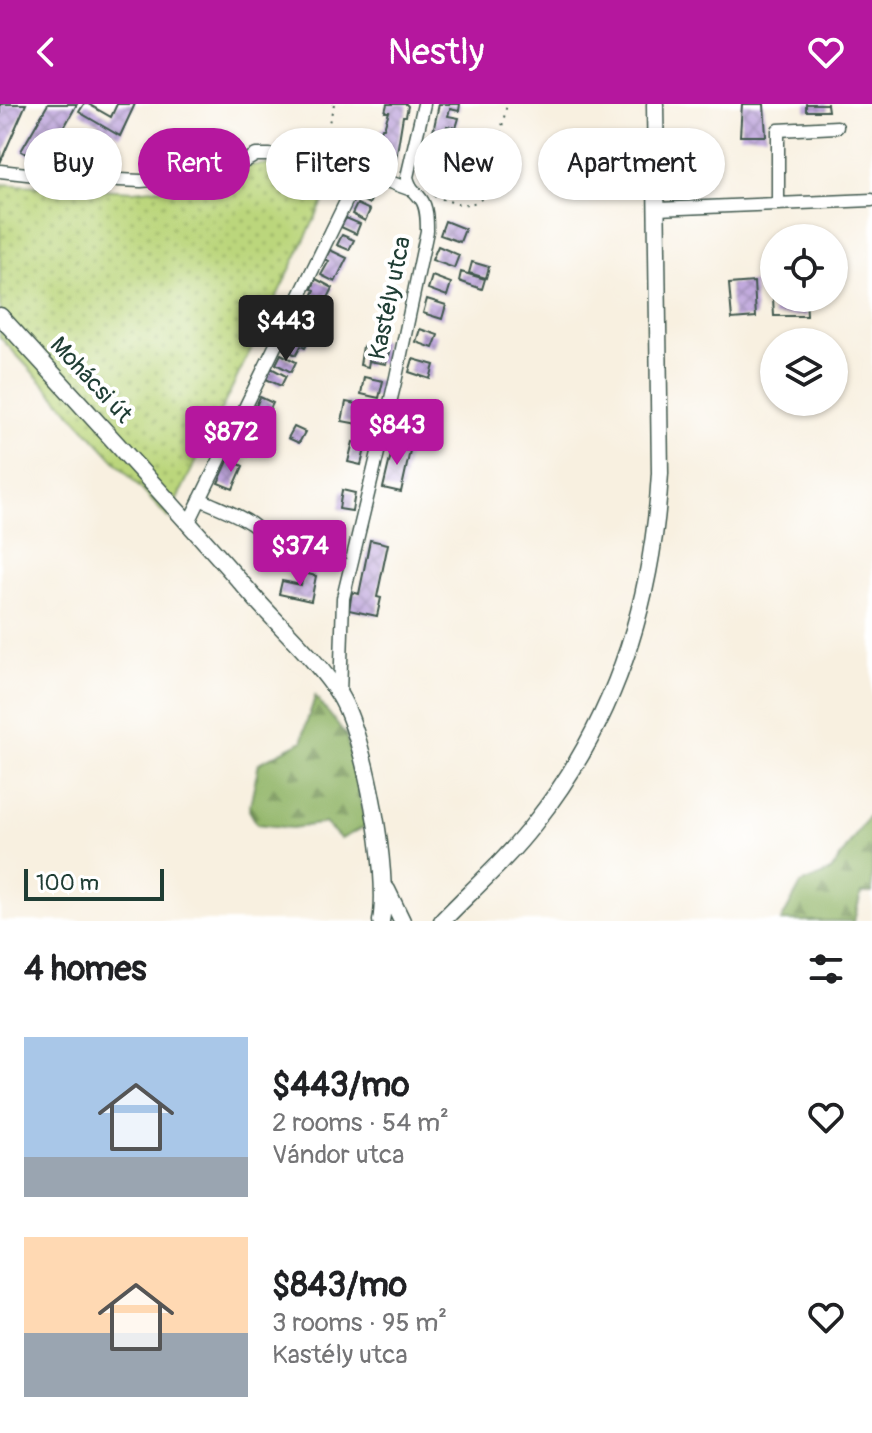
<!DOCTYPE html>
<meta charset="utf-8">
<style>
body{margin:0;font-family:Pangolin,sans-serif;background:#f6f6f6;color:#202124;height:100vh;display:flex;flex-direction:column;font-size:30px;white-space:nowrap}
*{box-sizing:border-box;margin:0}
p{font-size:26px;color:#757577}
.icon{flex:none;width:44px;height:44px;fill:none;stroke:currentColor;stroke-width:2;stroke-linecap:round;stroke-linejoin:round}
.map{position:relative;height:817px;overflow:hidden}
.panel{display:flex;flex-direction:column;background:#fff;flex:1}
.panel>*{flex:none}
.top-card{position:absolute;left:24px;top:24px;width:824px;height:72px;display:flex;gap:16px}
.tools{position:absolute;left:760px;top:120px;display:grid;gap:16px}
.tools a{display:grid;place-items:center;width:88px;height:88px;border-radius:50%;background:#fff;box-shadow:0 2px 6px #0004;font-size:40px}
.scale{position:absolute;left:24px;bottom:20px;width:140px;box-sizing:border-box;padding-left:8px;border:4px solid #1f3d34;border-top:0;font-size:22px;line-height:28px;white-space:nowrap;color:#1f3d34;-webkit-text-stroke:6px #fff;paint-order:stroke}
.price{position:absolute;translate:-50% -68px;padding:0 18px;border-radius:8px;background:#b5179e;color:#fff;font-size:26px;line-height:52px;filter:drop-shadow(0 2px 4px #0008)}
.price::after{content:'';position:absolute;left:50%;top:48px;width:24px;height:18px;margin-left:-12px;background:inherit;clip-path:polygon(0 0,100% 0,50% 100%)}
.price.selected{background:#222;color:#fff}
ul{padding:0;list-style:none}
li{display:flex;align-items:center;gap:24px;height:200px;padding:0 24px}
li span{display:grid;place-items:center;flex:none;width:224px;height:160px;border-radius:0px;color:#555}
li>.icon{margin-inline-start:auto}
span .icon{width:96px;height:96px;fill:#fffc;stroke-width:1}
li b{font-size:34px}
h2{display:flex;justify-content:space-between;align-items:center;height:96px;padding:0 24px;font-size:34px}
.chip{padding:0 28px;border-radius:36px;background:#fff;box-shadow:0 2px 6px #0004;font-size:28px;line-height:72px}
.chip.selected{background:#b5179e;color:#fff}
header{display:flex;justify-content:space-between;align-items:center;height:104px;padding:0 24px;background:#b5179e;color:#fff;font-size:36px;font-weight:600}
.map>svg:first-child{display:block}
.forest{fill:url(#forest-firs);stroke:#5a7a50;stroke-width:2}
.park{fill:url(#park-dots);stroke:#6d8a58;stroke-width:2}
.building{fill:url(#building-cross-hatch)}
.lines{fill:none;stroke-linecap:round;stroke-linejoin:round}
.minor-casing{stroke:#40584e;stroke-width:15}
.major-casing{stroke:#40584e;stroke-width:19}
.path{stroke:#40584e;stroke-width:2;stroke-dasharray:2 6;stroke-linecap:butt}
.minor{stroke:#fff;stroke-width:12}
.major{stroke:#fff;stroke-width:16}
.labels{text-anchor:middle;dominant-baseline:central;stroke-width:8;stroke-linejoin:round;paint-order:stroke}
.street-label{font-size:24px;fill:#1f3d34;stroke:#fff}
</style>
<header><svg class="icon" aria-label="back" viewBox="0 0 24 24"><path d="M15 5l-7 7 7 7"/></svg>Nestly<svg class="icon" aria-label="heart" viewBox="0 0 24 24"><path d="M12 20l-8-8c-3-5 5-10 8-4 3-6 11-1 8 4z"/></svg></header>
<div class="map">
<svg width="872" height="817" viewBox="0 0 872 817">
<defs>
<pattern id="forest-firs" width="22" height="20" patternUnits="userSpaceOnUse" patternTransform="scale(2)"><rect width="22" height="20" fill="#94b76c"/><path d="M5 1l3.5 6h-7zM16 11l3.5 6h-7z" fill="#78965a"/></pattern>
<pattern id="park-dots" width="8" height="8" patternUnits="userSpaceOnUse" patternTransform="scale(2)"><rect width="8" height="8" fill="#bbd67c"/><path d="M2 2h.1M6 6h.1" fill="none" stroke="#97af66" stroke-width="1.8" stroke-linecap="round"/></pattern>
<pattern id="building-cross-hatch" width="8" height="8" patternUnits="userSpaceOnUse" patternTransform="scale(2)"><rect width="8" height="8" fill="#bca2da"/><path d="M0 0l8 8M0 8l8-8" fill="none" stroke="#9885b2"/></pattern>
</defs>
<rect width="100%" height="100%" fill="#fff"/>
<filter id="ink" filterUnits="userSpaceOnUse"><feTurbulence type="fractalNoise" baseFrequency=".0125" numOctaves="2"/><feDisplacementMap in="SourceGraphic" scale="16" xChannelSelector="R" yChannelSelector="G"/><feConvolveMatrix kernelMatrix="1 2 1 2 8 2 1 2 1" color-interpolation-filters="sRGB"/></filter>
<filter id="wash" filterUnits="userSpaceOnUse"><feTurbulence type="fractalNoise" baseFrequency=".006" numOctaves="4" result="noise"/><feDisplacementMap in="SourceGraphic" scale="32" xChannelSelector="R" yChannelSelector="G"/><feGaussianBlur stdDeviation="1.8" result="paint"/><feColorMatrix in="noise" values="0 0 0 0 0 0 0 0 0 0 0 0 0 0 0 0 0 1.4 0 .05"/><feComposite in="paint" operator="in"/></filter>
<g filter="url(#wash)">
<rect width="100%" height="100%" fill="#f8f0e0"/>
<path class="forest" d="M315,592l31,39 20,91 -25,13 -16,-16 -33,5 -35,-4 -8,-14 10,-47 44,-22c-1,-12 9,-30 12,-45z
M872,707v82h-11l-7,28h-73l20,-37 30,-13z"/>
<path class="park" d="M269,60l59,28 -160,326 -168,-181v-153l133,7 80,-8 19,-16z"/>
<g id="blocks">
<path class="building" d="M0,0h26l-26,59z
M48,0h29l-33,60 -23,-13z
M84,0h4l23,13 6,-13h18l-15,32 -41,-24z
M387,0h19l2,2 -2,10h-3l-8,49 -22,-4 9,-33h2l3,-10 2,-6h-4z
M439,0h21l-1,7 -9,-2 -2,7 11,2 -3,10 -9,-2 -2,6 9,2 -3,10 -10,-2 -1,7 10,2 -3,10 -8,-2 -2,6 9,2 -3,15 -20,-4z
M742,0h22l2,32h-26z
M806,0h21l1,7h-22z
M361,84l13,6 -5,10 -13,-7z
M357,100l13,6 -5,11 -13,-7z
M346,114l14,6 -4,10 -15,-7z
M445,117l20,8 -5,13 -20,-7z
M342,131l12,5 -5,10 -12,-5z
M438,142l21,9 -5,13 -22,-8z
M330,146l17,8 -12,24 -14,-7 8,-14 -4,-2z
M472,158l17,5 -3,11 -17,-5z
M461,168l24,7 -3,10 -23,-8z
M432,172l19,7 -4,13 -19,-7z
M316,175l17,9 -12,24 -13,-7 7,-15 -3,-1z
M754,178l2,35 -24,2 -3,-35z
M773,194h33l1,18h-33z
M427,195l19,6 -4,14 -19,-6z
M301,205l15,7 -5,10 -15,-7z
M299,222l14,7 -8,15 -4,-2 -5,9 -14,-7 4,-9 5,2z
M420,225l18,6 -5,13 -17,-6z
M371,235l13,2 -1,10 6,1 -3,12 -17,-3 -1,6 -8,-2 3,-19 6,1z
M281,250l15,8 -5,10 -15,-8z
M413,255l21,6 -4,14 -21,-7z
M271,264l15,8 -5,10 -15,-7z
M364,273l19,4 -4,17 -18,-4z
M260,293l13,6 -10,20 -12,-6z
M346,298l32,6 -4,19 -32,-6z
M397,312l27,6 -4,17 -26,-6z
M245,322l14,6 -11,24 -13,-7z
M294,323l11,5 -6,11 -11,-5z
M353,338l13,3 -5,20 -13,-3z
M394,338l17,4 -10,46 -18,-4z
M229,355l14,7 -10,23 -15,-6z
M342,386l13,3 -3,18 -13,-2z
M329,436l13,3 -3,18 -14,-3z
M370,436l18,4 -11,53 4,1 -4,18 -28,-6 3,-18 7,2z
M304,469l12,3 -5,25 -32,-7 3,-13 19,4z"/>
</g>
</g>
<g filter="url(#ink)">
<use href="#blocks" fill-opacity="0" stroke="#40584e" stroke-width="2"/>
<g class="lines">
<g class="minor-casing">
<path id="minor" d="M0,67l54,6 87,4 82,-7 33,-19h14l54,20h35l22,4 28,10
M778,99v-73l59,-3
M657,105l215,-9
M200,395c37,17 56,20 79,55
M189,418l170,-347
M340,591l3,-97 52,-216 32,-151c0,-11 0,-24 -6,-32 -7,-9 -11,-10 -14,-22l17,-73"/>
</g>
<g class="major-casing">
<path id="major" d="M0,212c85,93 170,185 253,280 26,30 68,68 87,100 25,41 50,178 41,225
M387,786l15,31
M442,817c31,-32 65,-62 92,-97 81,-102 119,-222 126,-351l-5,-369"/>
</g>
<path class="path" d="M319,56l15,-56
M434,92c21,7 34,15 53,-1l20,-91"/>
<use href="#minor" class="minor"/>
<use href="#major" class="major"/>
</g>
</g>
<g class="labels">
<g class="street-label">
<text transform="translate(390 194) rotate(-78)">Kastély utca</text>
<text transform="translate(91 276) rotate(47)">Mohácsi út</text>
</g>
</g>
</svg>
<div class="tools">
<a><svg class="icon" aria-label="locate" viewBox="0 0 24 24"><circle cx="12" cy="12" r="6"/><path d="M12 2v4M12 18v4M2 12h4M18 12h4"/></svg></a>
<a><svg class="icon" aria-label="layers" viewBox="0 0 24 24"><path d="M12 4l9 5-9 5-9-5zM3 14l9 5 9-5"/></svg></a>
</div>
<div class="scale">100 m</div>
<b class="price selected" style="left:286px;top:259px">$443</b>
<b class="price" style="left:397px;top:363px">$843</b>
<b class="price" style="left:231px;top:370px">$872</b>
<b class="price" style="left:300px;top:484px">$374</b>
<div class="top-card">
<a class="chip">Buy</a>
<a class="chip selected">Rent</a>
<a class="chip">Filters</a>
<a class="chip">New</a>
<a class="chip">Apartment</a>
</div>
</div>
<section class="panel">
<h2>4 homes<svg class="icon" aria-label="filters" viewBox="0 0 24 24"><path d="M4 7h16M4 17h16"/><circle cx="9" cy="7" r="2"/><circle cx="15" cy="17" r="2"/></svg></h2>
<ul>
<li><span style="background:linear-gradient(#a9c7e8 75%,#9aa5b1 0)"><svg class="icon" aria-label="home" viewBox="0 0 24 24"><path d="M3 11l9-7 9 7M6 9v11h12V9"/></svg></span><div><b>$443/mo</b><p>2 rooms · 54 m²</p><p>Vándor utca</p></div><svg class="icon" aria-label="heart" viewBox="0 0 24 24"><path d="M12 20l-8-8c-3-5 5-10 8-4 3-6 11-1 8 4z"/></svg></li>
<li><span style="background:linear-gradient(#ffd9b3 60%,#9aa5b1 0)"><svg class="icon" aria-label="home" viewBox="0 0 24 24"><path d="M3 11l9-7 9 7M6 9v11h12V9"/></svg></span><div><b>$843/mo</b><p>3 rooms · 95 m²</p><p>Kastély utca</p></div><svg class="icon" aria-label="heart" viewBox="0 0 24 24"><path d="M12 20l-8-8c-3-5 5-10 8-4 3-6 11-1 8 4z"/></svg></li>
</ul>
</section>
